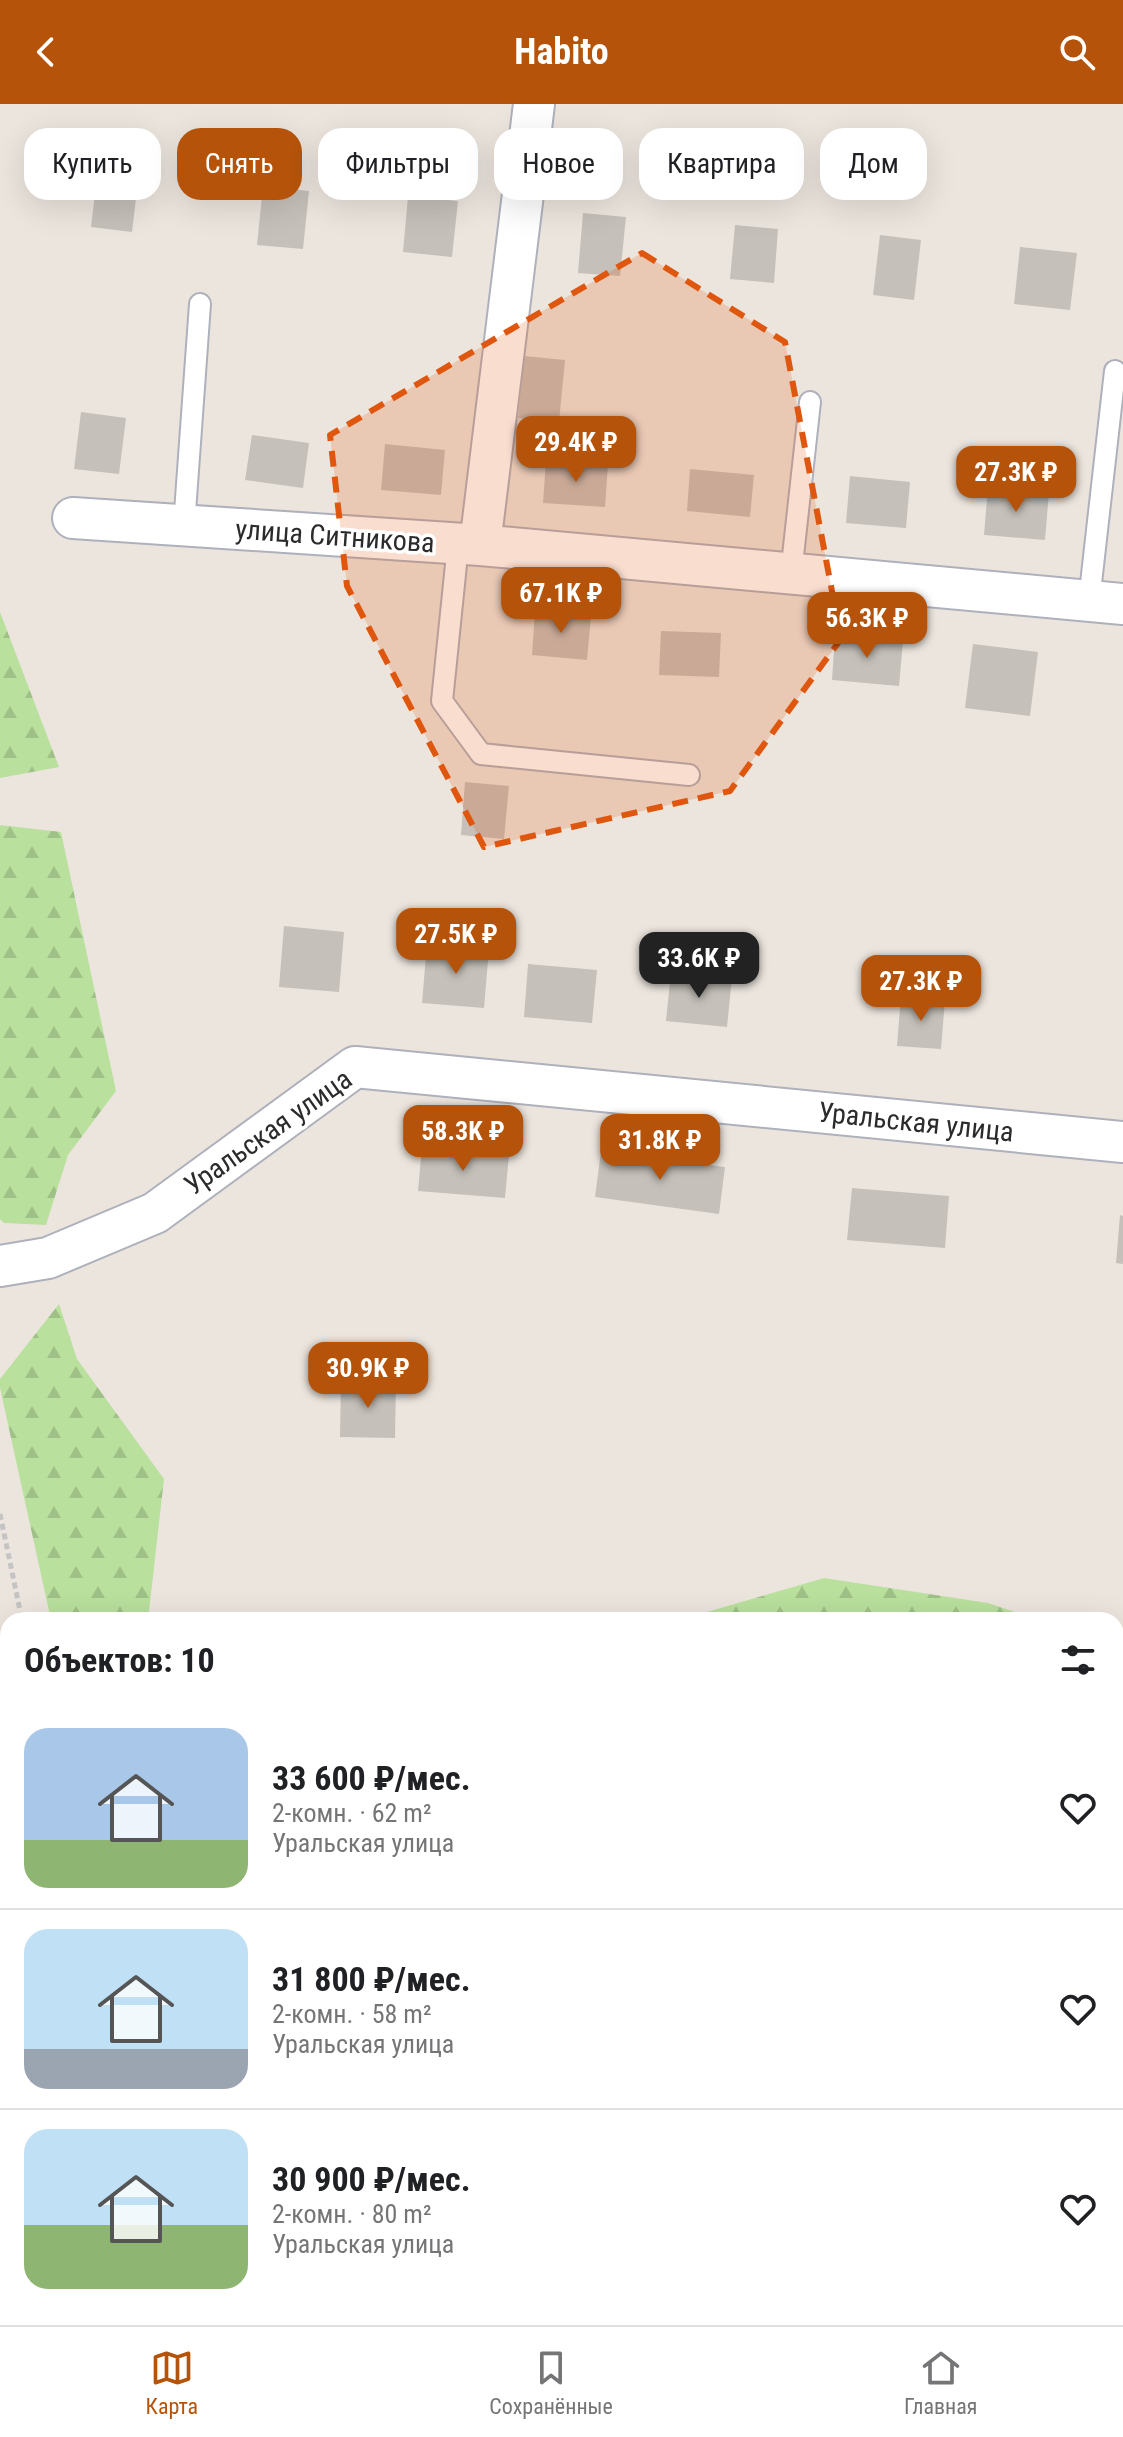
<!DOCTYPE html>
<html lang="ru">
<meta charset="utf-8">
<style>
body{margin:0;font-family:"Roboto Condensed",sans-serif;background:#f2f2f2;color:#202124;height:100vh;display:flex;flex-direction:column;font-size:30px;white-space:nowrap}
*{box-sizing:border-box;margin:0}
p{font-size:26px;color:#757577}
.icon{flex:none;width:44px;height:44px;fill:none;stroke:currentColor;stroke-width:2;stroke-linecap:round;stroke-linejoin:round}
.map{position:relative;flex:1;overflow:hidden}
.sheet{position:absolute;left:0px;top:1508px;width:1124px;height:714px;display:flex;flex-direction:column;background:#fff;border-radius:24px 24px 0 0;box-shadow:0 8px 32px #0002}
.sheet>*{flex:none}
.hud{position:absolute;left:24px;top:24px;width:1076px;height:72px;display:flex;gap:16px}
.price{position:absolute;translate:-50% -68px;padding:0 18px;border-radius:16px;background:#b45309;color:#fff;font-size:26px;line-height:52px;filter:drop-shadow(0 2px 4px #0008)}
.price::after{content:'';position:absolute;left:50%;top:48px;width:24px;height:18px;margin-left:-12px;background:inherit;clip-path:polygon(0 0,100% 0,50% 100%)}
.price.active{background:#222;color:#fff}
ul{padding:0;list-style:none}
li{display:flex;align-items:center;gap:24px;height:200px;padding:0 24px}
li+li{border-top:2px solid #e0e0e0}
li span{display:grid;place-items:center;flex:none;width:224px;height:160px;border-radius:24px;color:#555}
li>.icon{margin-inline-start:auto}
span .icon{width:96px;height:96px;fill:#fffc;stroke-width:1}
li b{font-size:34px}
h2{display:flex;justify-content:space-between;align-items:center;height:96px;padding:0 24px;font-size:34px}
.tag{padding:0 28px;border-radius:24px;background:#fff;box-shadow:0 8px 32px #0002;font-size:28px;line-height:72px}
.tag.active{background:#b45309;color:#fff}
header{display:flex;justify-content:space-between;align-items:center;height:104px;padding:0 24px;background:#b45309;color:#fff;font-size:36px;font-weight:700}
.tab-bar{display:flex;justify-content:space-around;align-items:center;height:112px;border-top:2px solid #e0e0e0;background:#fff;font-size:22px;color:#757577}
.tab-bar a{display:grid;justify-items:center;gap:4px}
.tab-bar .active{color:#b45309}
.map>svg:first-child{display:block}
.forest{fill:url(#forest-firs)}
.building{fill:#c5c0b9}
.lines{fill:none;stroke-linecap:round;stroke-linejoin:round}
.service-casing{stroke:#aeb1bb;stroke-width:24}
.minor-casing{stroke:#aeb1bb;stroke-width:44}
.path{stroke:#c4c4c4;stroke-width:5;stroke-dasharray:6 4;stroke-linecap:butt}
.service{stroke:#fff;stroke-width:20}
.minor{stroke:#fff;stroke-width:40}
.rail{stroke:#a1a5b4;stroke-width:6}
.marked{fill:#df570e;fill-opacity:0.2;stroke:#df570e;stroke-width:6;stroke-dasharray:16 10;stroke-linejoin:round}
.labels{text-anchor:middle;dominant-baseline:central;stroke-width:7;stroke-linejoin:round;paint-order:stroke}
.street-label{font-size:28px;fill:#2b2b2b;stroke:#fff}
</style>
<header><svg class="icon" aria-label="back" viewBox="0 0 24 24"><path d="M15 5l-7 7 7 7"/></svg>Habito<svg class="icon" aria-label="search" viewBox="0 0 24 24"><circle cx="10" cy="10" r="6"/><path d="M15 15l6 6"/></svg></header>
<div class="map">
<svg width="1123" height="2221" viewBox="0 0 1123 2221">
<defs>
<pattern id="forest-firs" width="22" height="20" patternUnits="userSpaceOnUse" patternTransform="scale(2)"><rect width="22" height="20" fill="#b9e09d"/><path d="M5 1l3.5 6h-7zM16 11l3.5 6h-7z" fill="#9fc087"/></pattern>
</defs>
<rect width="100%" height="100%" fill="#ece5de"/>
<path class="forest" d="M0,508l59,155 -59,11z
M0,721l61,7 55,259 -48,64 -22,70 -42,-2 -4,-4z
M59,1200l18,55 87,120 -16,141h-97l-51,-232v-9z
M824,1474l164,25 51,17h-360z
M1116,1543l7,4v674h-787v-7h780z"/>
<path class="building" d="M98,64l41,5 -7,59 -41,-5z
M263,82l46,5 -6,58 -46,-4z
M408,92l50,5 -6,56 -49,-5z
M583,109l43,4 -6,59 -42,-3z
M735,121l43,4 -4,54 -44,-4z
M880,131l41,5 -7,60 -41,-5z
M1020,143l57,6 -7,57 -56,-6z
M524,252l41,4 -6,62 -41,-4z
M81,308l45,6 -7,56 -45,-5z
M252,331l57,8 -6,45 -58,-8z
M385,340l60,6 -4,45 -60,-5z
M546,356l62,4 -3,43 -62,-4z
M690,365l64,6 -4,42 -63,-6z
M850,372l60,6 -4,46 -60,-5z
M988,383l61,5 -4,48 -61,-5z
M535,507l56,5 -4,44 -55,-5z
M661,527l60,2 -2,44 -60,-2z
M835,531l68,6 -4,45 -67,-6z
M973,540l65,8 -8,64 -65,-8z
M465,678l44,4 -5,53 -43,-4z
M284,822l60,6 -5,60 -60,-5z
M427,840l62,5 -5,59 -62,-5z
M528,860l69,6 -5,53 -68,-6z
M671,868l61,6 -5,49 -61,-6z
M901,892l44,4 -4,49 -44,-3z
M422,1043l87,8 -4,43 -87,-7z
M601,1047l124,16 -6,47 -124,-17z
M852,1084l97,8 -4,52 -98,-8z
M1120,1111l3,1v48l-7,-1z
M341,1277l55,1 -1,56 -55,-1z"/>
<g class="lines">
<g class="service-casing">
<path id="service" d="M184,422l16,-222
M458,441l-16,156 39,53 208,21
M791,470l19,-172
M1089,497l26,-230"/>
</g>
<g class="minor-casing">
<path id="minor" d="M73,414l407,27 643,59
M480,441l54,-441
M0,1162l48,-8 107,-45 200,-146 768,75"/>
</g>
<path class="path" d="M0,1410l22,106
M168,2214l1,7"/>
<use href="#service" class="service"/>
<use href="#minor" class="minor"/>
<path class="rail" d="M0,1797l8,37
M89,2214l2,7"/>
</g>
<path class="marked" d="M642,149l143,89 56,297 -111,152 -246,56 -137,-261 -17,-151z"/>
<g class="labels">
<g class="street-label">
<text transform="translate(335 432) rotate(4)">улица Ситникова</text>
<text transform="translate(916 1018) rotate(6)">Уральская улица</text>
<text transform="translate(268 1028) rotate(-35)">Уральская улица</text>
</g>
</g>
</svg>
<b class="price" style="left:576px;top:380px">29.4K ₽</b>
<b class="price" style="left:1016px;top:410px">27.3K ₽</b>
<b class="price" style="left:561px;top:531px">67.1K ₽</b>
<b class="price" style="left:867px;top:556px">56.3K ₽</b>
<b class="price" style="left:456px;top:872px">27.5K ₽</b>
<b class="price active" style="left:699px;top:896px">33.6K ₽</b>
<b class="price" style="left:921px;top:919px">27.3K ₽</b>
<b class="price" style="left:463px;top:1069px">58.3K ₽</b>
<b class="price" style="left:660px;top:1078px">31.8K ₽</b>
<b class="price" style="left:368px;top:1306px">30.9K ₽</b>
<div class="hud">
<a class="tag">Купить</a>
<a class="tag active">Снять</a>
<a class="tag">Фильтры</a>
<a class="tag">Новое</a>
<a class="tag">Квартира</a>
<a class="tag">Дом</a>
</div>
<section class="sheet">
<h2>Объектов: 10<svg class="icon" aria-label="filters" viewBox="0 0 24 24"><path d="M4 7h16M4 17h16"/><circle cx="9" cy="7" r="2"/><circle cx="15" cy="17" r="2"/></svg></h2>
<ul>
<li><span style="background:linear-gradient(#a9c7e8 70%,#8fb573 0)"><svg class="icon" aria-label="home" viewBox="0 0 24 24"><path d="M3 11l9-7 9 7M6 9v11h12V9"/></svg></span><div><b>33 600 ₽/мес.</b><p>2-комн. · 62 m²</p><p>Уральская улица</p></div><svg class="icon" aria-label="heart" viewBox="0 0 24 24"><path d="M12 20l-8-8c-3-5 5-10 8-4 3-6 11-1 8 4z"/></svg></li>
<li><span style="background:linear-gradient(#bfe0f5 75%,#9aa5b1 0)"><svg class="icon" aria-label="home" viewBox="0 0 24 24"><path d="M3 11l9-7 9 7M6 9v11h12V9"/></svg></span><div><b>31 800 ₽/мес.</b><p>2-комн. · 58 m²</p><p>Уральская улица</p></div><svg class="icon" aria-label="heart" viewBox="0 0 24 24"><path d="M12 20l-8-8c-3-5 5-10 8-4 3-6 11-1 8 4z"/></svg></li>
<li><span style="background:linear-gradient(#bfe0f5 60%,#8fb573 0)"><svg class="icon" aria-label="home" viewBox="0 0 24 24"><path d="M3 11l9-7 9 7M6 9v11h12V9"/></svg></span><div><b>30 900 ₽/мес.</b><p>2-комн. · 80 m²</p><p>Уральская улица</p></div><svg class="icon" aria-label="heart" viewBox="0 0 24 24"><path d="M12 20l-8-8c-3-5 5-10 8-4 3-6 11-1 8 4z"/></svg></li>
</ul>
</section>
</div>
<nav class="tab-bar">
<a class="active"><svg class="icon" aria-label="map" viewBox="0 0 24 24"><path d="M3 6l6-2 6 2 6-2v14l-6 2-6-2-6 2zM9 4v14M15 6v14"/></svg>Карта</a>
<a><svg class="icon" aria-label="saved" viewBox="0 0 24 24"><path d="M7 4h10v16l-5-4-5 4z"/></svg>Сохранённые</a>
<a><svg class="icon" aria-label="home" viewBox="0 0 24 24"><path d="M3 11l9-7 9 7M6 9v11h12V9"/></svg>Главная</a>
</nav>
